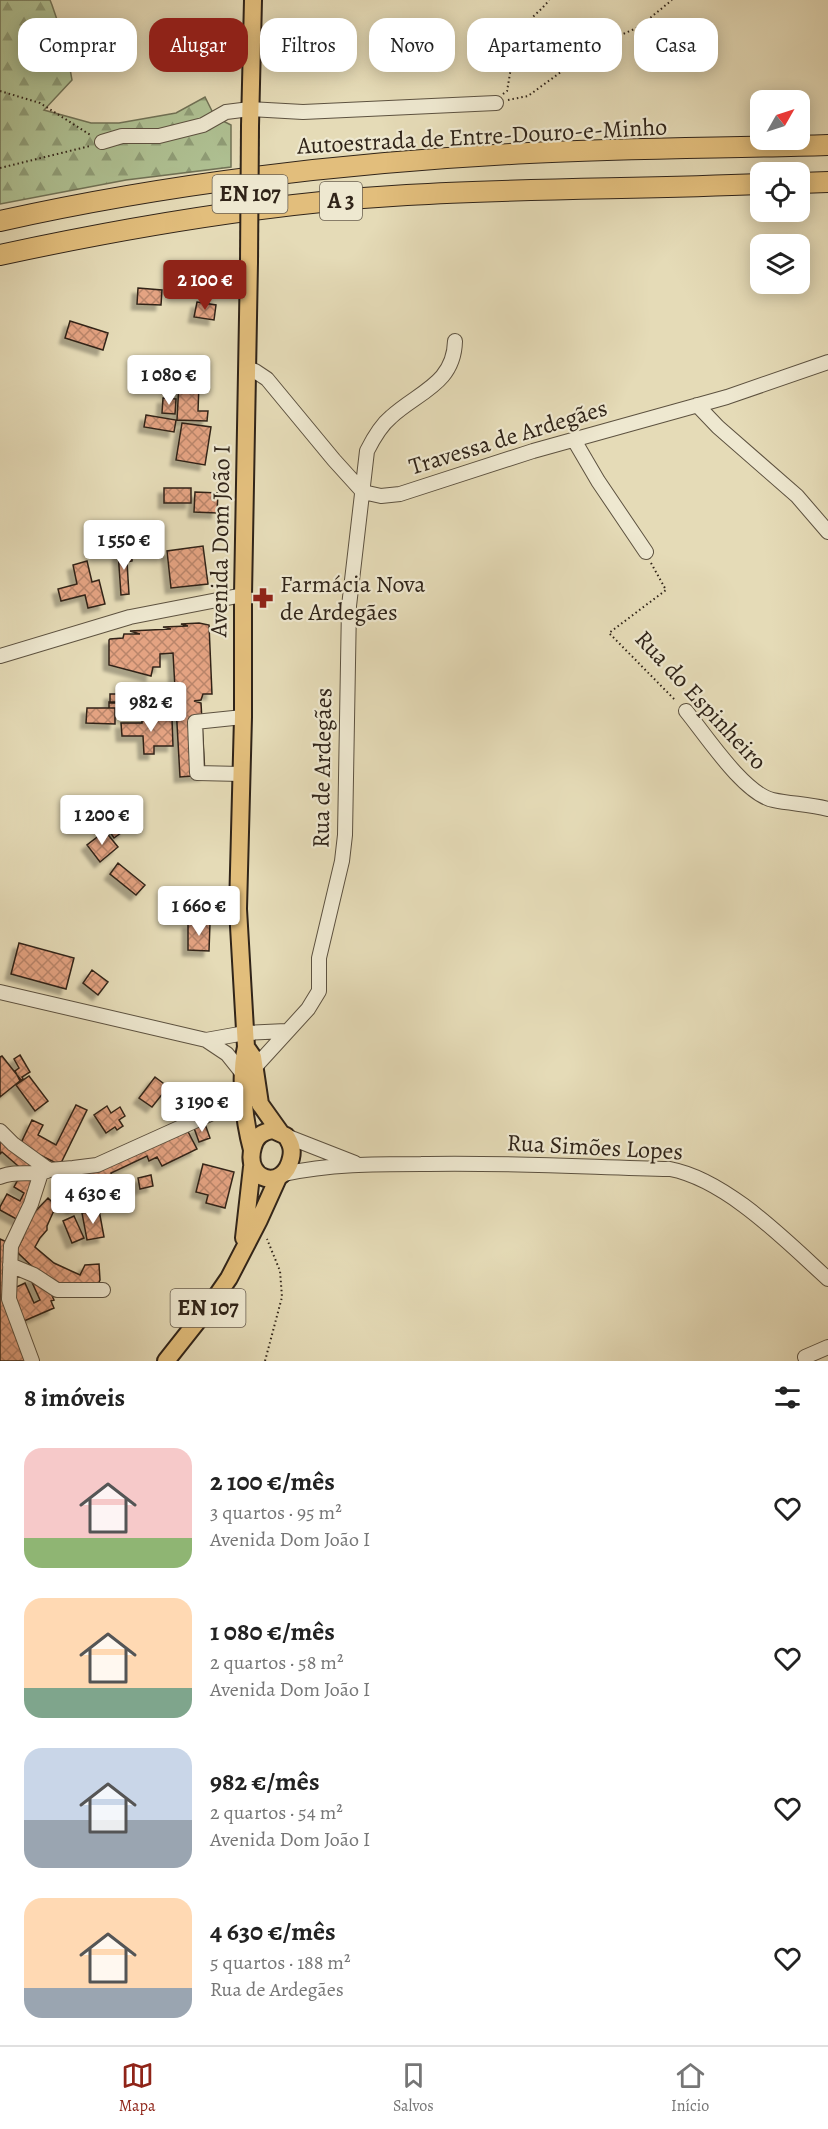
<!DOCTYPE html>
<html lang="pt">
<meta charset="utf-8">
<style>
body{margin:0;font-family:Alegreya,serif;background:#f2f2f2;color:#222;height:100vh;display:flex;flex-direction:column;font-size:22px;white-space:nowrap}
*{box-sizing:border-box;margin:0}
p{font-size:20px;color:#767676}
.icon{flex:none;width:33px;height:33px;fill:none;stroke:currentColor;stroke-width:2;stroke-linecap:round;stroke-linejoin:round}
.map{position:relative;height:1361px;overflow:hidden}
.panel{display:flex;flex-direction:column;background:#fff;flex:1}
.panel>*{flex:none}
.top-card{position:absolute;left:18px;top:18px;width:792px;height:54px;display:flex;gap:12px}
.needle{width:39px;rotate:51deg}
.controls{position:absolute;left:750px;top:90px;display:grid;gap:12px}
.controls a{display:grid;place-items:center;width:60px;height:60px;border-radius:12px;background:#fff;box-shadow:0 3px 15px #0003;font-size:30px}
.price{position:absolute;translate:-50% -51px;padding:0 14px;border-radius:6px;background:#fff;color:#222;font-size:20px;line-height:39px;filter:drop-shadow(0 2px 3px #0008)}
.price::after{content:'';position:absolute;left:50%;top:36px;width:18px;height:14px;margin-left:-9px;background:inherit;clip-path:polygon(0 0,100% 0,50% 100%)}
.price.active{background:#8f2418;color:#fff}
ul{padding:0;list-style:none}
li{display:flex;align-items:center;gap:18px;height:150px;padding:0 24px}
li span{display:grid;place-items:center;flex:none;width:168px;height:120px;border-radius:18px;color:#555}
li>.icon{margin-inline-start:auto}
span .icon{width:72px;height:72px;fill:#fffc;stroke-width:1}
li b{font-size:26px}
h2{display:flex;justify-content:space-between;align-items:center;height:72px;padding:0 24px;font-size:26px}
.tag{padding:0 21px;border-radius:18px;background:#fff;box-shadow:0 3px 15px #0003;font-size:21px;line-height:54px}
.tag.active{background:#8f2418;color:#fff}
.tabs{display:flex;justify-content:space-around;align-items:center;height:84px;border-top:2px solid #e0e0e0;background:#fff;font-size:16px;color:#767676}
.tabs a{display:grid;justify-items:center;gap:3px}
.tabs .active{color:#8f2418}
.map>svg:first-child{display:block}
.forest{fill:url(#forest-firs);stroke:#707256;stroke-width:1.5}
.building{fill:url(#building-cross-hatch);stroke:#302419;stroke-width:1.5;filter:url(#shadow)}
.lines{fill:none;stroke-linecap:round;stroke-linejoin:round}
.minor-casing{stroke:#5d5240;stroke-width:16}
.major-casing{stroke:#302419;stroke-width:20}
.highway-casing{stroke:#302419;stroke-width:22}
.path{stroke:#302419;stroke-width:2;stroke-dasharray:1.5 3;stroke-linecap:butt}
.minor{stroke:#eee8d0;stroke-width:14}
.major{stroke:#e2be7c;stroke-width:16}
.highway{stroke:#e2be7c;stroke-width:20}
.major-bridge-casing{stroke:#302419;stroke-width:20;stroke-linecap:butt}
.major-bridge{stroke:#e2be7c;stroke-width:16}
.labels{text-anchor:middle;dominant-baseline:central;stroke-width:4.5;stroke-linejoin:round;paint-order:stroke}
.shield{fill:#eee8d0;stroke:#695f50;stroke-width:1.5}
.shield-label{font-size:22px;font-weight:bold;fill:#302419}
.street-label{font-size:24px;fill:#302419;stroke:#eee8d0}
.poi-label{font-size:24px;fill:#302419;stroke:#eee8d0;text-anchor:start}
</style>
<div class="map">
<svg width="828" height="1361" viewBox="0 0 828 1361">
<defs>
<pattern id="forest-firs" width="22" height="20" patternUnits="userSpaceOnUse" patternTransform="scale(1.5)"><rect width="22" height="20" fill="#afc193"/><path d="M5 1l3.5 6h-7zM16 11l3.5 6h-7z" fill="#8f9d77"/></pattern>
<pattern id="building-cross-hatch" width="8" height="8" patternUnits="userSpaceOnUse" patternTransform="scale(1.5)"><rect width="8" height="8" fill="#e4a382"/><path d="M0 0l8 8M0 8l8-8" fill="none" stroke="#b9856a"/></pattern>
<filter id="shadow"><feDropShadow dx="-5.5" dy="5.5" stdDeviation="1.5" flood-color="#0004"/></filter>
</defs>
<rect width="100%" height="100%" fill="#e5dbb7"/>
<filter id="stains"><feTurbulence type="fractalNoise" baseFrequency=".00333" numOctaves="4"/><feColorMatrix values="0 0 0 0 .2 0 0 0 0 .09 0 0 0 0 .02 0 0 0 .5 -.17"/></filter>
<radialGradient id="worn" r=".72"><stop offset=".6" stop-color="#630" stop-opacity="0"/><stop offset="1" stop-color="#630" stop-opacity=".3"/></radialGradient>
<path class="forest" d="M0,0h50l2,5 14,41 6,34 -28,30 47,13h28l57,-10 29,-16 10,20 16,8v42l-105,13 -126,24z"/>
<path class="building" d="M138,288l24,2 -1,15 -24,-1z
M197,302l19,3 -2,15 -20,-3z
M70,321l38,12 -5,17 -38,-12z
M179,383l20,1 -1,27h10l-1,10 -30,-1z
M163,398l13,1 -1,15 -13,-1z
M146,415l30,5 -2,12 -30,-5z
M182,423l29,4 -6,38 -29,-5z
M164,488h27v15h-27z
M195,492l23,1 -1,20 -23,-1z
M203,546l5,38 -37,4 -4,-37z
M132,551v10l-5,1 2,32 -8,1 -3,-43z
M87,561l5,21 7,-2 6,24 -17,4 -3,-13 -24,6 -3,-12 19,-5 -4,-19z
M199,623l10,2 3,69h-9l-2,6 -7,1 7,2 4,72 -25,2 -7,-124 -13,1v13h-7l-2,9 -42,-11v-25l1,-1 13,-1 1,-4h16l-10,-3 41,-2 -8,-2 25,-1 -7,-2z
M110,694h12v9h-12z
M109,702h14v10h-7v-4h-7z
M87,708h28v16l-29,-1z
M142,719h30l1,27h-19v8h-10l-1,-18h-21l-1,-13h21z
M118,822l7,8 -11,8 -6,-9z
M105,831l13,16 -18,15 -13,-17z
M118,863l27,22 -9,10 -26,-21z
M188,923h22l-1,28 -21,-1z
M19,943l55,15 -8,31 -55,-15z
M92,970l16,12 -10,13 -15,-12z
M20,1055l10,17 -8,5 1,2 -3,2 -5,-10 4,-3 -5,-9z
M2,1056l19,24 -21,17v-40z
M29,1076l19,25 -13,10 -19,-26z
M155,1077l13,10 -16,20 -13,-9z
M175,1088l6,11 -7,4 -6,-10z
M76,1105l11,5 -27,55 -40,-20 12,-25 11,5 -5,10 18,10z
M107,1106l4,7 9,-6 5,9 -6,4 4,6 -6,4 -2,-3 -9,6 -12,-18z
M184,1124l13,25 -35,17 -5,-9 -8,4 -2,-5 -36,17 7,14 -46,22 -6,-12 19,-10 -5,-12z
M205,1124l5,14 -11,4 -5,-14z
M0,1134l33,29 -8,9 -23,-20 -2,2z
M203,1164l31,8 -9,36 -19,-5 2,-8 -12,-3z
M22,1172l19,11 -21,38 -20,-11v-3l7,-13 13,7 4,-8 -10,-6z
M151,1175l2,11 -13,3 -2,-11z
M48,1198l8,8 -9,20v4l-7,8 -5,9 19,16 26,12 5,-10 14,-1 1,16 -2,5 -37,2 -20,-12 -25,-24 7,-13v-6l7,-15z
M99,1210l5,27 -17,3 -5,-27z
M74,1216l10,22 -12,5 -9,-22z
M0,1239l9,4v61l22,57h-31z
M42,1273l12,27 -3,1 3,7 -30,13 -14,-31 15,-7 9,20 6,-3 -10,-22z"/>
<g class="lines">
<g class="minor-casing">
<path id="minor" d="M102,142l20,-6h37l44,-11 23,-13 24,-3 53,3 193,-9
M248,369l7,2 12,8 67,81 29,32 18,4 19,-2 133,-43 194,-54 101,-35
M697,405l21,22 79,69 31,36
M574,440l24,41 48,71
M0,656l130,-39 113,-22
M686,711c19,23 58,83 87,89 18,4 37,4 55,9
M241,774l-44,-1 -2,-51 48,-5
M0,992l206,48 21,14 16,20
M206,1040l39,-7 41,-2
M255,1067l53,-58 11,-18v-33l23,-97 3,-26 4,-229 18,-155c6,-12 13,-25 24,-34 27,-25 63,-33 64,-76
M0,1131l13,13 36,26 24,-2 24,-3 122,-55 10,-4h16
M286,1136l69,27
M284,1174c45,-10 91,-10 137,-10 83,-2 166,3 249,5 57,11 115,71 158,110
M0,1177c15,-7 32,-1 47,-6
M10,1265l24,10 23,15h46
M805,1357l23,-10
M32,1361l-23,-62 2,-53 20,-42 10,-31"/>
</g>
<g class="major-casing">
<path id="major" d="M250,126l3,-126
M249,262l-6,333v122l-5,192 8,138c-7,30 -2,73 6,103
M246,1047l7,10 7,47 20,28
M273,1130l13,6c5,8 7,13 5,22 -7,34 -48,23 -38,-11 3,-11 9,-15 20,-17z
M244,1238l8,-71
M166,1361l45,-57 18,-26 30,-58 19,-42"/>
</g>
<g class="highway-casing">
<path id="highway" d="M800,183l28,-1
M0,221c174,-39 351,-59 529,-68 100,-5 200,-5 299,-8
M0,255c134,-29 270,-52 407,-60 118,-7 236,-6 353,-11"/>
</g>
<path class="path" d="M0,91l40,12 52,33
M503,94l4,-3c4,-21 6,-48 19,-66 6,-9 17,-16 23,-25
M508,100l20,-4 70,-51 41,-18 33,-27
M0,168l90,-22
M651,563l15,27 -57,43 67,68
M265,1361l17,-64 -2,-26 -13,-32"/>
<use href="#minor" class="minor"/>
<use href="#major" class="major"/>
<use href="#highway" class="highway"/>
<g class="major-bridge-casing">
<path id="major-bridge" d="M249,262l1,-136"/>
</g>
<use href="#major-bridge" class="major-bridge"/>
</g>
<defs>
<g id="pharmacy-bare" transform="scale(1.62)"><path d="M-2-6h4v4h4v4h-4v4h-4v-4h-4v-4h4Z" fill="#8f2418" stroke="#eee8d0" stroke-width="2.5" paint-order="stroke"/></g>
</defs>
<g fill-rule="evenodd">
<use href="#pharmacy-bare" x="263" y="598"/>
</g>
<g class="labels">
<g class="shield">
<rect x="212.5" y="175" width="75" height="38" rx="4.5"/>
<rect x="320" y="182" width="42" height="38" rx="4.5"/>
<rect x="170.5" y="1289" width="75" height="38" rx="4.5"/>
</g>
<g class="shield-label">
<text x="250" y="194">EN 107</text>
<text x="341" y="201">A 3</text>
<text x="208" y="1308">EN 107</text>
</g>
<g class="street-label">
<text transform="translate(482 136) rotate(-3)">Autoestrada de Entre-Douro-e-Minho</text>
<text transform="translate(508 437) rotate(-17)">Travessa de Ardegães</text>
<text transform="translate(220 541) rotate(-89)">Avenida Dom João I</text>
<text transform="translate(701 700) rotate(47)">Rua do Espinheiro</text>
<text transform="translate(322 768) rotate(-89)">Rua de Ardegães</text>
<text transform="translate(595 1147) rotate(3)">Rua Simões Lopes</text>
</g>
<g class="poi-label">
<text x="280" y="584">Farmácia Nova<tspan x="280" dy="28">de Ardegães</tspan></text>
</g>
</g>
<rect width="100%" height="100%" filter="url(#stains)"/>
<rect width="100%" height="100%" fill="url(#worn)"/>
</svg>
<div class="controls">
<a><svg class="needle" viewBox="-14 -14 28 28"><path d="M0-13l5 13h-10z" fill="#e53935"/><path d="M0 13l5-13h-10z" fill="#767676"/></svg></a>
<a><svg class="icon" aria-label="locate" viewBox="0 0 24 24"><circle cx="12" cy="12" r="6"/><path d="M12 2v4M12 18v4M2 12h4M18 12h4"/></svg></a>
<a><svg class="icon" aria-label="layers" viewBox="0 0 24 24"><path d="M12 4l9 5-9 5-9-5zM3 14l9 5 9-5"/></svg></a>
</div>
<b class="price active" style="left:205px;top:311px">2 100 €</b>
<b class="price" style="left:169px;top:406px">1 080 €</b>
<b class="price" style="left:124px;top:571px">1 550 €</b>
<b class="price" style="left:151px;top:733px">982 €</b>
<b class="price" style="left:102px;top:846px">1 200 €</b>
<b class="price" style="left:199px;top:937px">1 660 €</b>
<b class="price" style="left:202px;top:1133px">3 190 €</b>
<b class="price" style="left:93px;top:1225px">4 630 €</b>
<div class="top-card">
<a class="tag">Comprar</a>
<a class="tag active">Alugar</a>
<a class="tag">Filtros</a>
<a class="tag">Novo</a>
<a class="tag">Apartamento</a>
<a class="tag">Casa</a>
</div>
</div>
<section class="panel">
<h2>8 imóveis<svg class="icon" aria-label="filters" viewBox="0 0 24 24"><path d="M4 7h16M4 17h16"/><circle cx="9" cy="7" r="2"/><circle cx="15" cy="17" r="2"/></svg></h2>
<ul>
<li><span style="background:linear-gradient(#f6c9c9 75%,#8fb573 0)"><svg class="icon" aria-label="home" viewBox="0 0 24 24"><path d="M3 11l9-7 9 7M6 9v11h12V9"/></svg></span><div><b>2 100 €/mês</b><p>3 quartos · 95 m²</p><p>Avenida Dom João I</p></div><svg class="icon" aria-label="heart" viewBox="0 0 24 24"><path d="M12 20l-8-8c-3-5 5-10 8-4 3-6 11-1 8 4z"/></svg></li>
<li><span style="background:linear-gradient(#ffd9b3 75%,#7fa58c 0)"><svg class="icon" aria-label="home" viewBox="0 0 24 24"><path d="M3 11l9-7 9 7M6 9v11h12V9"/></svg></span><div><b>1 080 €/mês</b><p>2 quartos · 58 m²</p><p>Avenida Dom João I</p></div><svg class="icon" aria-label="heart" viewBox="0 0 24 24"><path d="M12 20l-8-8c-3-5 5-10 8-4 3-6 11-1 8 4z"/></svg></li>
<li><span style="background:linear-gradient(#c9d6e8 60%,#9aa5b1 0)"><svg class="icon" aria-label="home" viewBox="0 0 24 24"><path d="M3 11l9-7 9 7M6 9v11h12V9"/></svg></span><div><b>982 €/mês</b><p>2 quartos · 54 m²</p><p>Avenida Dom João I</p></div><svg class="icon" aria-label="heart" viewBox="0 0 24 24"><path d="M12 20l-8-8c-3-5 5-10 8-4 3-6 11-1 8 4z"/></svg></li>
<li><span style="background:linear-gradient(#ffd9b3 75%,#9aa5b1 0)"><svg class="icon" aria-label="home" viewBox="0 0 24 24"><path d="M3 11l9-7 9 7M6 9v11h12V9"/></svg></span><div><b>4 630 €/mês</b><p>5 quartos · 188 m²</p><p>Rua de Ardegães</p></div><svg class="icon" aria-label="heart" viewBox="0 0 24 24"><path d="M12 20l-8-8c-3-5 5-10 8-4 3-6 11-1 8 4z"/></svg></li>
</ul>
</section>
<nav class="tabs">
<a class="active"><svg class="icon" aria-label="map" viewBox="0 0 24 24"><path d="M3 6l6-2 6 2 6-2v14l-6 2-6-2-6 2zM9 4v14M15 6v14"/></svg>Mapa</a>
<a><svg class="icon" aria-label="saved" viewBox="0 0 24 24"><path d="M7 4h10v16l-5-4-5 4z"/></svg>Salvos</a>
<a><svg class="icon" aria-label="home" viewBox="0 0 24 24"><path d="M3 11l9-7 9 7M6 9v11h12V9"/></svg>Início</a>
</nav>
